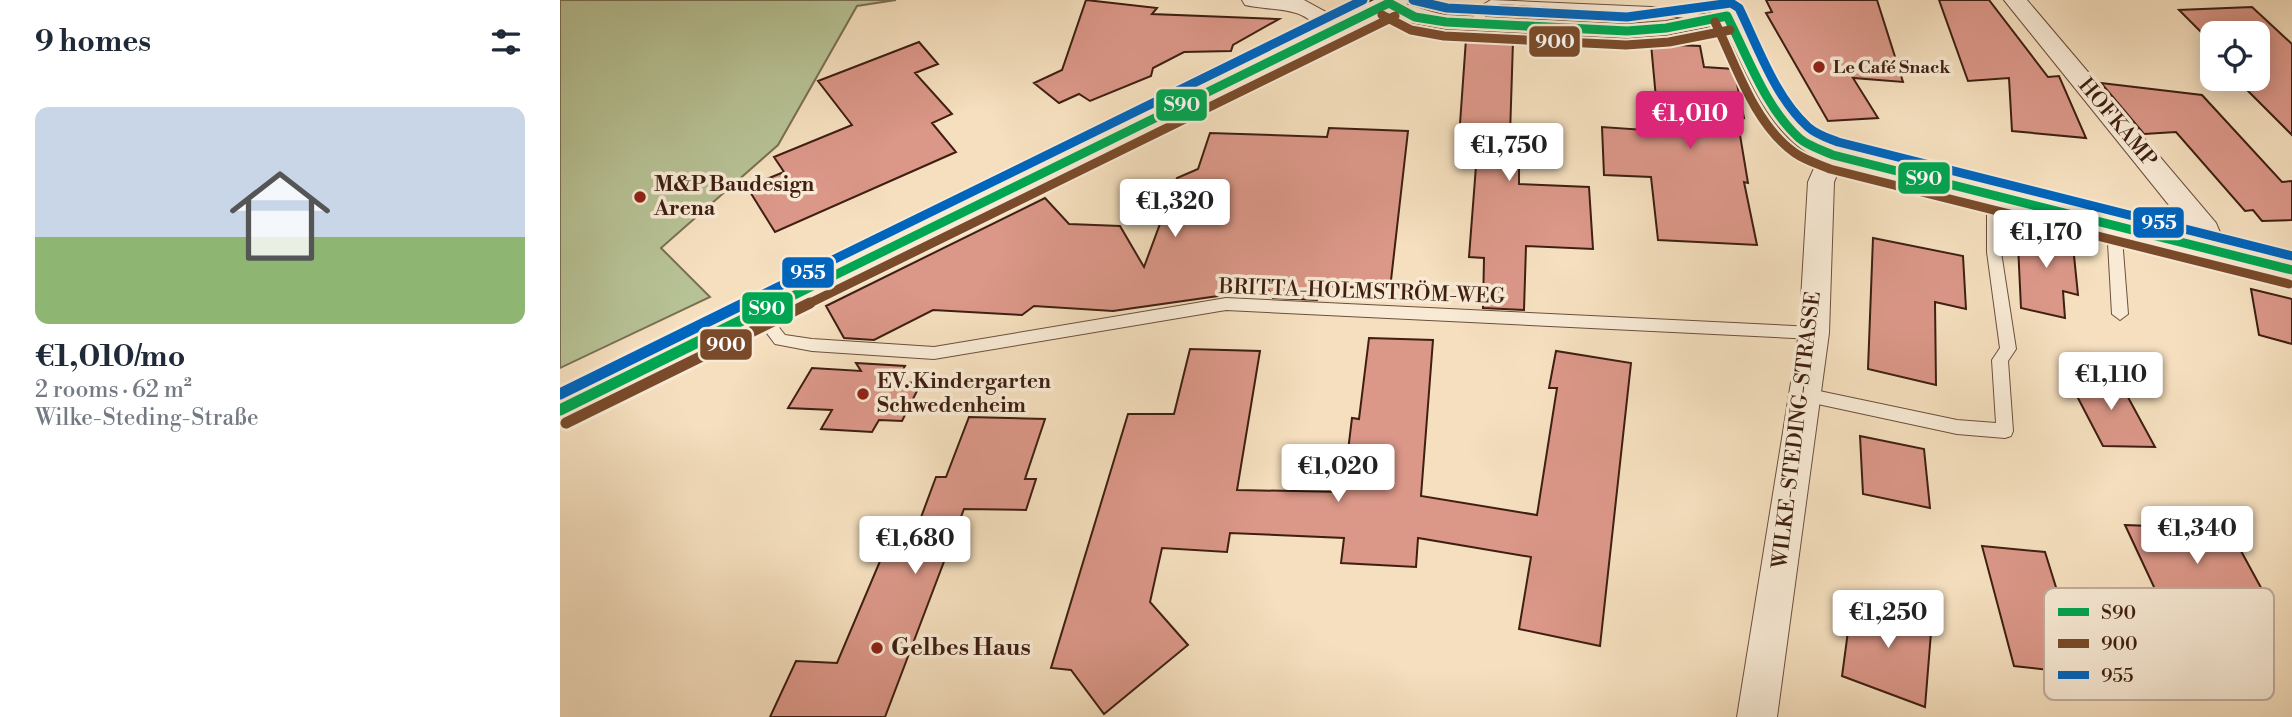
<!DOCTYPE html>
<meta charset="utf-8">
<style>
body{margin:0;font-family:"Libre Bodoni",serif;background:#f2f2f3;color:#1f2937;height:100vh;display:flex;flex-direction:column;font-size:26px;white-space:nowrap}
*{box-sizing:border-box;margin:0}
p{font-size:23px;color:#747a83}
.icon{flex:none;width:38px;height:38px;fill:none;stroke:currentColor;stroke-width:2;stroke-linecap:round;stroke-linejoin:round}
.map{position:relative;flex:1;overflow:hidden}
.drawer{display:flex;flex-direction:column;background:#fff;width:560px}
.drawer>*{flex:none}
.buttons{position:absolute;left:1640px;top:21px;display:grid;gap:14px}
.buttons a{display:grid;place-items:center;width:70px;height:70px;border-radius:14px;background:#fff;box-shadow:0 4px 18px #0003;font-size:35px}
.price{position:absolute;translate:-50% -60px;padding:0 16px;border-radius:7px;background:#fff;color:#222;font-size:23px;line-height:46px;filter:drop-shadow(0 2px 4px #0008)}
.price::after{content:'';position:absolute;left:50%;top:42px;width:21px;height:16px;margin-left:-10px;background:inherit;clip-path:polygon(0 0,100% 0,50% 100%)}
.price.active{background:#db2777;color:#fff}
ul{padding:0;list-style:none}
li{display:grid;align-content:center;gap:14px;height:371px;padding:0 35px}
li+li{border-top:2px solid #e0e1e3}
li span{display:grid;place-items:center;height:217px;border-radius:14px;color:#555}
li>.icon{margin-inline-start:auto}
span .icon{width:126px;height:126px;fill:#fffc;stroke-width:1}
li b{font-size:30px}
h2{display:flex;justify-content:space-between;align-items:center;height:84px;padding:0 35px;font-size:30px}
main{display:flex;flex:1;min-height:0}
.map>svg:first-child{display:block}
.green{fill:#b7c295;stroke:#7a7054;stroke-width:2}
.building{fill:#db9788;stroke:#3e1f12;stroke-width:2}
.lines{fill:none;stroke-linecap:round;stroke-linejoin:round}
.lane-casing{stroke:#6c4f3d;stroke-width:2}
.street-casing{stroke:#6c4f3d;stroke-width:2}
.secondary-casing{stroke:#3e1f12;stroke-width:3}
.lane{fill:#f8ead5;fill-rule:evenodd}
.street{fill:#f8ead5;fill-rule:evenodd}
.secondary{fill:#f8ead5;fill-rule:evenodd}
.bus-1-far1-casing{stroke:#f8ead5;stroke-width:13}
.bus-1-casing{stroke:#f8ead5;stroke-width:17}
.bus-2-far1-casing{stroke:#f8ead5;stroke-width:13}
.bus-2-casing{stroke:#f8ead5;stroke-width:17}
.bus-3-far1-casing{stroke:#f8ead5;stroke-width:13}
.bus-3-casing{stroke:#f8ead5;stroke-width:17}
.bus-1-far1{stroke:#00a651;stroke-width:9}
.bus-1{stroke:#00a651;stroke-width:11}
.bus-2-far1{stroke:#7a4b2a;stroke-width:9}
.bus-2{stroke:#7a4b2a;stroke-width:11}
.bus-3-far1{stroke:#0065bd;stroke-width:9}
.bus-3{stroke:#0065bd;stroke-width:11}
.poi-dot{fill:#8f2418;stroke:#f8ead5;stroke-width:2.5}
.labels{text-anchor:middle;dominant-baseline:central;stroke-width:7;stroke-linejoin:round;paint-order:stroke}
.far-poi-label{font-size:18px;font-weight:bold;fill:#3e1f12;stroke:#f8ead5;text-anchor:start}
.street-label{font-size:21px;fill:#3e1f12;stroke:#f8ead5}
.poi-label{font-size:21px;font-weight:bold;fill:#3e1f12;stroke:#f8ead5;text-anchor:start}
.near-poi-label{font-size:24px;font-weight:bold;fill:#3e1f12;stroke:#f8ead5;text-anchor:start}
.key{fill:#f8ead5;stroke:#c0ad9a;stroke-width:2}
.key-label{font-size:19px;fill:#3e1f12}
.line-badge{stroke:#f8ead5;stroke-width:2.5}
.badge-label{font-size:19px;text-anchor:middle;font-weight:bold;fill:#fff}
</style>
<main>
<section class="drawer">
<h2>9 homes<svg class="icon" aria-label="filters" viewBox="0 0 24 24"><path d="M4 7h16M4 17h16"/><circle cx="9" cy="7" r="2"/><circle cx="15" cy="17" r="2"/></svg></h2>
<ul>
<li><span style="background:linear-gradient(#c9d6e8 60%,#8fb573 0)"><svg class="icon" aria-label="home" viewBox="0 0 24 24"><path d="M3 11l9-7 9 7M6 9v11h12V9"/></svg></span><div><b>€1,010/mo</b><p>2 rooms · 62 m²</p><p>Wilke-Steding-Straße</p></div></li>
</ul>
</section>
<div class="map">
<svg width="1732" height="717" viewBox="0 0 1732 717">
<rect width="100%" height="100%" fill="#f5dfbe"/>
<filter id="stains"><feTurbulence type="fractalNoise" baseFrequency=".00286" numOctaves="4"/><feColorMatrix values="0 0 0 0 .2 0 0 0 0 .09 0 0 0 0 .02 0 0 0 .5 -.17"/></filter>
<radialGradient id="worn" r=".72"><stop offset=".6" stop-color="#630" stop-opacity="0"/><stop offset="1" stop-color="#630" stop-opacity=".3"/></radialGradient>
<path class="green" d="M0,0h336l-39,6 -79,139 -117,103 49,49 -150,71z"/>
<path class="building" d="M526,0l71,8 -5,6 127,5 -46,26 -2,6 -47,1 -31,16 -2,8 -61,25 -11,-7 -20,9 -25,-20 28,-13z
M1206,0h111l26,82 -50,-4 25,40 -50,3 -62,-108 6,-1z
M1379,0h50l59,77 11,-1 27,62 -74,-7 -3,-53 -41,3z
M1692,7l40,37v91l-56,-56h22v-46h-46v10l-33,-33z
M906,39l47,2 -3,94h9v49l70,3 4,62 -67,-3 -2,64 -41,-2 1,-50 -15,-1 7,-91h-19z
M359,42l19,22 -23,9 37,41 -20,9 24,29 -181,80 -28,-45 37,-15 -10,-15 78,-32 -34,-44z
M1091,44l49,2 4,21 30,2 10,49 -7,-1 11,66 -4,-1 13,63 -99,-5 -7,-63 -47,-2 -2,-48 57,4z
M1541,83l101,12 80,87 10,-1v39l-30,1 -9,-11 -8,1 -69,-79 -32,2z
M769,128l79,3 -18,158 -68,-3 -5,14 -44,-2 -7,-12 -42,-6 -6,16 -105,15 -79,-5 -12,9 -89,-5 -59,30 -30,-2 -18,-32 219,-108 24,26 51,2 24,41 33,-89 21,-9 12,-36 117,4z
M1457,224l55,12 6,59 -15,-4 2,27 -44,-10z
M1313,238l90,18 3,53 -31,-7 1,83 -68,-16z
M1691,289l41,10v45l-33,-9z
M809,338l64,2 -12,156 116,19 20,-127h-8l7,-37 75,12 -31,283 -81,-17 12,-72 -113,-19 -2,29 -75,-4 3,-25 -114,-5 -3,19 -65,-4 -12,54 38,43 -84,69 -33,-44 -20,-2 77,-254h46l16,-65 70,2 -23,139 106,2 9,-74 7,1z
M296,363l49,3 -9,16 25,1 -19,38 -23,-1 -7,12 -51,-3 11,-19 -44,-2 24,-40 49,3z
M1507,377h50l38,70 -52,-1z
M409,417l76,2 -20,60h11l-10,31 -62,-1 -79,208h-115l26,-56 41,2 46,-109 24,1 29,-78h10z
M1300,436l64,13 6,59 -67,-14z
M1565,525l104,4 42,77 -110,-4z
M1422,546l63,6 38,122 -69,-8z
M1293,594l79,26 -7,87 -83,-31z"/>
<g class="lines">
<g class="lane-casing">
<path id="lane" d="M931,0l160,7 60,9 6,3 -6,3 -60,-9 -152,-9 -11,7 -8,15h-8l-2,-2 9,-17z
M1434,190l7,5v57l15,97 -8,12 5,70 -2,5 -6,2 -48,-4 -158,-34 -2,-5 2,-5 6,-2 152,32 39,3 -4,-63 8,-12 -13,-96v-57z
M1554,220l7,5 7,89 -8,6 -8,-6 -5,-89z
M666,298l588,29 8,6 -8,6 -588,-29 -292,49 -122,-8 -37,-7 -25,-33 8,-6 5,2 22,28 27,4 122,8z"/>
</g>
<g class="street-casing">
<path id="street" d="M682,0h62l42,23 3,5 -3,5c-21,5 -32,-15 -50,-20 -17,-5 -34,-4 -51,-8z
M820,0c24,0 42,11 66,15l181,9 39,-3 49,-9 -6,-12h22l65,117 20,18 25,13 352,87 -189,-235h23l189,223 8,19 68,17v22l-451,-115 -7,16 -5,151 -52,384h-40l62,-384 9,-151 10,-23c-51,-25 -71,-88 -96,-135l-56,11 -39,3 -181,-9 -39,-7 -26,-14 -3,-5z"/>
</g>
<g class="secondary-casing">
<path id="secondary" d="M814,0h36l-4,6 -846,420v-35z"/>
</g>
<use href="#lane" class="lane"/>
<use href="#street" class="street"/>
<use href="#secondary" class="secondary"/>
<g class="bus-1-far1-casing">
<path id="bus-1-far1" d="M829,3l26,14 31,5 181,9 39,-3 61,-12
M1167,16c21,41 38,91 72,122 9,8 23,12 34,17l459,115
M214,305l615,-302"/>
</g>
<g class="bus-1-casing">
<path id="bus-1" d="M0,410l217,-107"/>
</g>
<g class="bus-2-far1-casing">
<path id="bus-2-far1" d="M822,15l29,15 33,6 182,9 43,-3 61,-12
M1155,22c21,43 39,102 80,131 10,7 23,11 35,16l459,115
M246,305l589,-289"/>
</g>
<g class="bus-2-casing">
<path id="bus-2" d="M6,423l244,-120"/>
</g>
<g class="bus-3-far1-casing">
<path id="bus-3-far1" d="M853,0l34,8 180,9 104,-14 8,5c19,39 36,89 69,119 9,8 20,11 30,15l454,114
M181,305l622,-305"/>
</g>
<g class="bus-3-casing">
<path id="bus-3" d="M0,394l185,-91"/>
</g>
<use href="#bus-1-far1" class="bus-1-far1"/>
<use href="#bus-1" class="bus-1"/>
<use href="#bus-2-far1" class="bus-2-far1"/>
<use href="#bus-2" class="bus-2"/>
<use href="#bus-3-far1" class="bus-3-far1"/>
<use href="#bus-3" class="bus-3"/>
</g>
<g class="poi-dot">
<circle cx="1259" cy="67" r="7"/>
<circle cx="80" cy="197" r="7"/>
<circle cx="303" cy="394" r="7"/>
<circle cx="317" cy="648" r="7"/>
</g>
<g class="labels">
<g class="far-poi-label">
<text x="1273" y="67">Le Café Snack</text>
</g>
<g class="street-label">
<text transform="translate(1557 123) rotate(50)">HOFKAMP</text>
<text transform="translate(802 292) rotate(2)">BRITTA-HOLMSTRÖM-WEG</text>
<text transform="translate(1237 430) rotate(-83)">WILKE-STEDING-STRASSE</text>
</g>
<g class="poi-label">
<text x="94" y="185">M&amp;P Baudesign<tspan x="94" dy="24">Arena</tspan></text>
<text x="317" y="382">EV. Kindergarten<tspan x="317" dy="24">Schwedenheim</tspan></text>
</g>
<g class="near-poi-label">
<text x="331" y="648">Gelbes Haus</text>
</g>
</g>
<rect x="1484" y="588" width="230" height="112" rx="10" class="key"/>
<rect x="1498" y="608" width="31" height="8" fill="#00a651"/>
<rect x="1498" y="639" width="31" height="9" fill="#7a4b2a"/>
<rect x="1498" y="671" width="31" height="8" fill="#0065bd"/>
<g class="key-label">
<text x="1541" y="619">S90</text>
<text x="1541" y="650">900</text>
<text x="1541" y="682">955</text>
</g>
<g class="line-badge">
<rect x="968" y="25" width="53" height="33" rx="7" fill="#7a4b2a"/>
<rect x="595" y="88" width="53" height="34" rx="7" fill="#00a651"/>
<rect x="1337" y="161" width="54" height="34" rx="7" fill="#00a651"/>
<rect x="1572" y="206" width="53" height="33" rx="7" fill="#0065bd"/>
<rect x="221" y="256" width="54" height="33" rx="7" fill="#0065bd"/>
<rect x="181" y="291" width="53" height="34" rx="7" fill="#00a651"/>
<rect x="139" y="328" width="54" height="33" rx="7" fill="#7a4b2a"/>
</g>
<g class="badge-label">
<text x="995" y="48">900</text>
<text x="622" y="111">S90</text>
<text x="1364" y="185">S90</text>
<text x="1599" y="229">955</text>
<text x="248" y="279">955</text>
<text x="207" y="315">S90</text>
<text x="166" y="351">900</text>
</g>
<rect width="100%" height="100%" filter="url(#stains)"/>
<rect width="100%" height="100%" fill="url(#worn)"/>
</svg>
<div class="buttons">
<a><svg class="icon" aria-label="locate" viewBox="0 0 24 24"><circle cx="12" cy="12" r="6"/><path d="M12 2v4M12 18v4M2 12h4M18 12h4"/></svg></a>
</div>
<b class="price active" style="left:1130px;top:151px">€1,010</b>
<b class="price" style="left:949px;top:183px">€1,750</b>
<b class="price" style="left:615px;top:239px">€1,320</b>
<b class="price" style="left:1486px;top:270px">€1,170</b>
<b class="price" style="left:1551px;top:412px">€1,110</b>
<b class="price" style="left:778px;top:504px">€1,020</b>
<b class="price" style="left:1637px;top:566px">€1,340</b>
<b class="price" style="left:355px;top:576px">€1,680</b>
<b class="price" style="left:1328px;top:650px">€1,250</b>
</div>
</main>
